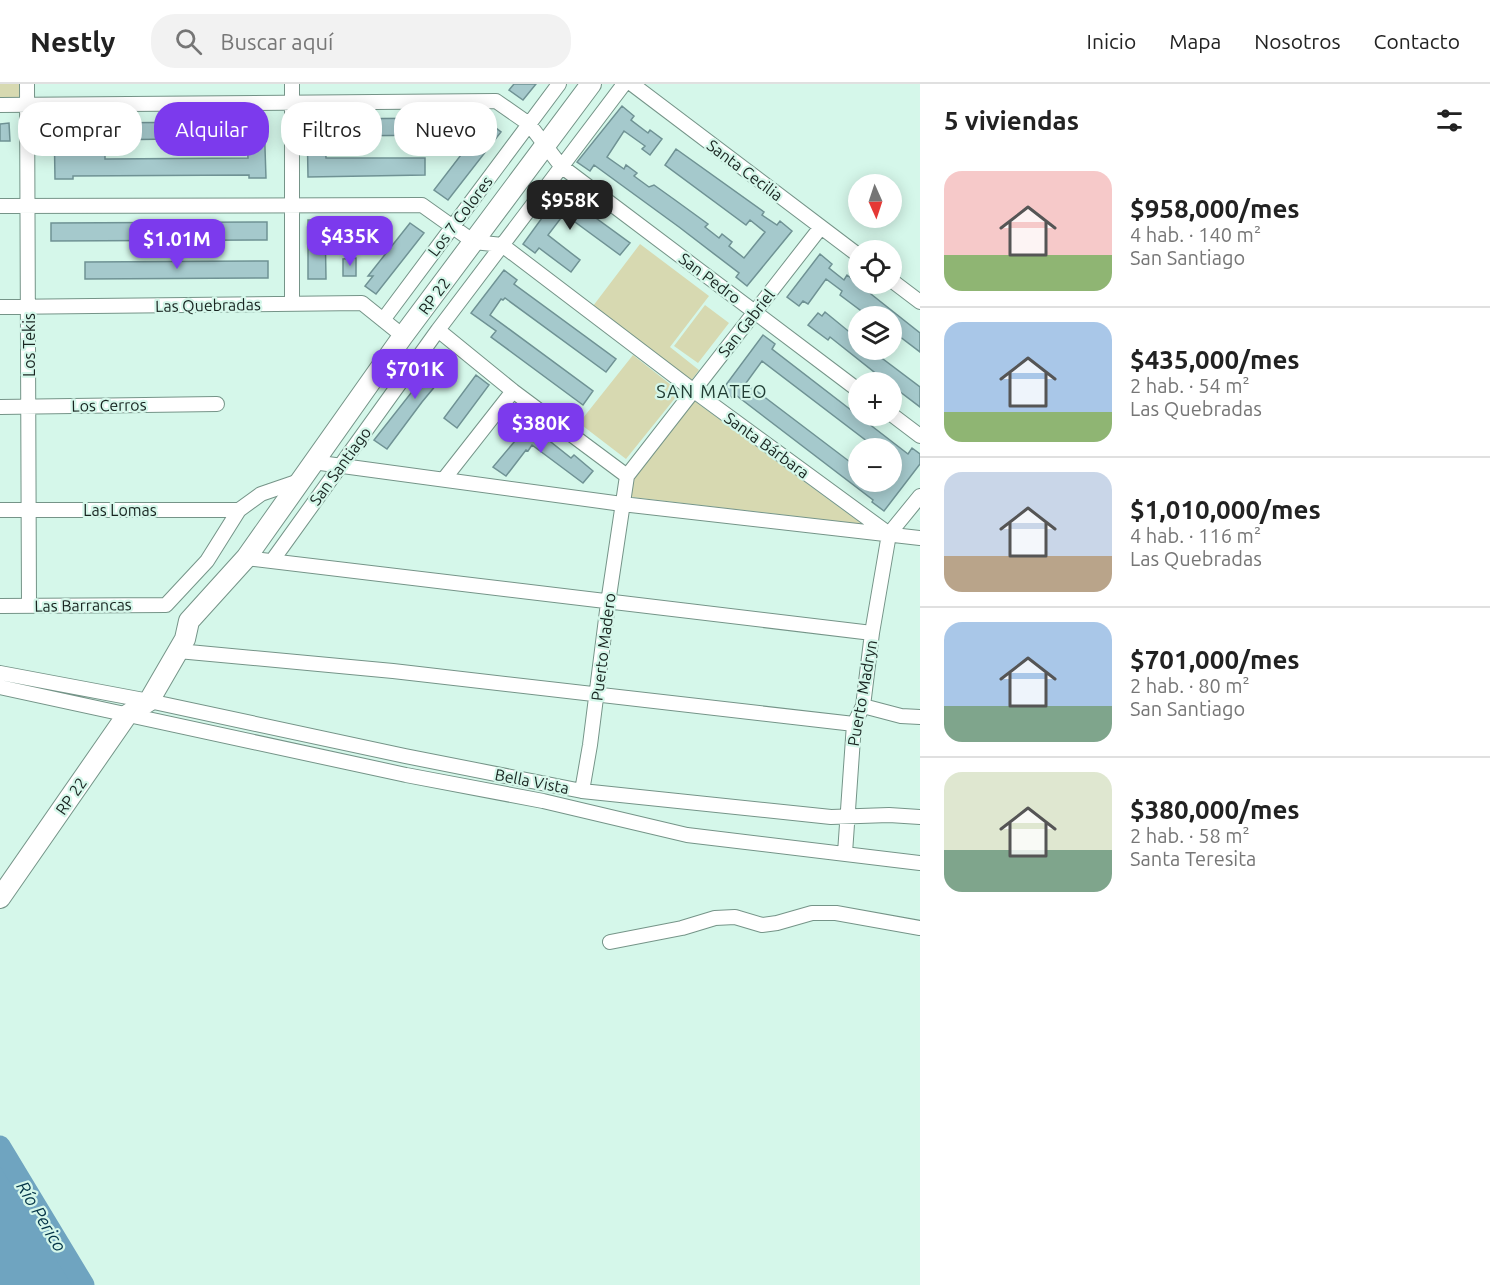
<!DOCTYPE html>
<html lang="es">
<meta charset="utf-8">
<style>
body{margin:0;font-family:Ubuntu,sans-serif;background:#f2f2f2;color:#222;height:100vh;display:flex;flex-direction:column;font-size:22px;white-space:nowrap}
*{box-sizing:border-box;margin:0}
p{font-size:20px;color:#767676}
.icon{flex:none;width:33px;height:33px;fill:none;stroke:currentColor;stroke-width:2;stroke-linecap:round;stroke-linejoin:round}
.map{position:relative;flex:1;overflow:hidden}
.drawer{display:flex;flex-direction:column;background:#fff;width:570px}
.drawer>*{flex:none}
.guide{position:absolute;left:18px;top:18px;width:570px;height:54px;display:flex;gap:12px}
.needle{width:39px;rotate:177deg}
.buttons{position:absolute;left:848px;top:90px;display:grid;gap:12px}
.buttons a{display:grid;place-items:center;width:54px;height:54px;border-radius:50%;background:#fff;box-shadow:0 3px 15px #0003;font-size:30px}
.price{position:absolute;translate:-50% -51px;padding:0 14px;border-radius:12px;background:#7c3aed;color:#fff;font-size:20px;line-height:39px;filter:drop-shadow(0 2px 3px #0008)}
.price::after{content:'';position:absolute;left:50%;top:36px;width:18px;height:14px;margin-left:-9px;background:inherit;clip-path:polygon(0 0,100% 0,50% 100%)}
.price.selected{background:#222;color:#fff}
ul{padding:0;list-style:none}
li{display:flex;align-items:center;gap:18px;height:150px;padding:0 24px}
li+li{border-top:2px solid #e0e0e0}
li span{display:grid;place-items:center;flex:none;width:168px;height:120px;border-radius:18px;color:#555}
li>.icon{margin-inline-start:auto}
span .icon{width:72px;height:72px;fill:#fffc;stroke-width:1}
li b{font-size:26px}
h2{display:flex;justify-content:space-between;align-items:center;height:72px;padding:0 24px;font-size:26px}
.chip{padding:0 21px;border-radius:24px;background:#fff;box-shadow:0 3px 15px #0003;font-size:21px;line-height:54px}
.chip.selected{background:#7c3aed;color:#fff}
header{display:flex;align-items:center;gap:36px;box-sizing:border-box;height:84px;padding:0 30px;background:#fff;border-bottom:2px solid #e0e0e0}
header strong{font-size:28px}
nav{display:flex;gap:33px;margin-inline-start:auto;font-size:21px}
.search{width:420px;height:54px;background:#f2f2f2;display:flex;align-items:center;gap:15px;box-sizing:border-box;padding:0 21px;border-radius:24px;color:#767676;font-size:22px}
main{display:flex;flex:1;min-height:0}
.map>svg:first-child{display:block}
.green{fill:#d7d9b1}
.water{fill:#6fa4c0}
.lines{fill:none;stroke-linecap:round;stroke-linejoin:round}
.river{stroke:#6fa4c0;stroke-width:21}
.building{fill:#a5c9cc;stroke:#6f9294;stroke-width:1.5;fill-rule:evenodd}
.street-casing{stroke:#759488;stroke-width:16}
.secondary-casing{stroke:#759488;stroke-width:22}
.street{stroke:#fff;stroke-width:14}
.secondary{stroke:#fff;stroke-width:20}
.labels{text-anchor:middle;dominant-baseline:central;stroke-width:4.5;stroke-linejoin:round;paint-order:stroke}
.street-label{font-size:16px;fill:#182420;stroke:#d5f7ea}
.neighbourhood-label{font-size:18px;letter-spacing:1.5px;fill:#203c33;stroke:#d5f7ea}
.water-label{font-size:18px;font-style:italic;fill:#043448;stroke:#d5f7ea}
</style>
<header>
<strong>Nestly</strong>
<div class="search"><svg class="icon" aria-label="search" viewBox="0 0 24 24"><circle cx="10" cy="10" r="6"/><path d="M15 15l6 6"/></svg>Buscar aquí</div>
<nav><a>Inicio</a><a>Mapa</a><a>Nosotros</a><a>Contacto</a></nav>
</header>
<main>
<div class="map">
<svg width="920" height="1201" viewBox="0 0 920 1201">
<rect width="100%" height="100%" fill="#d5f7ea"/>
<path class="green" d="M0,0h22l1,13 -23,1z
M640,160l69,52 -39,51 29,23 -11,15 -98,-75z
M705,221l24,18 -31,40 -24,-17z
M633,271l47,37 -54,67 -47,-36z
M693,316l169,124 -231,-27 3,-22z"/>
<path class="water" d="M0,1062l84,139h-84z"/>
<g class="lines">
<path class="river" d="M0,1062l84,139"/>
</g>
<path class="building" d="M514,0h22l-13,16 -14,-10z
M622,22l12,10 -3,4 17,13 2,-3 12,9 -12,16 -8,-6 3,-3 -21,-15 -17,26 17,12 2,-4 11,8 -3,3 15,11 5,-2 21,15 33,24 -3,3 14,11 3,-4 10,8 -3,4 15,12 21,-26 -15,-12 -4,5 -81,-60 11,-16 88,63 -2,3 15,10 3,-4 12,10 -45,55 -11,-9 3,-4 -60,-46 -85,-62 -4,6 -13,-9z
M264,34l2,60h-17v-3l-176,1v3h-18l-1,-59h18v3l175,-1v-3zM173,55h74l1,19 -143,1v-19z
M458,34v17l-133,1 1,22h99v17l-117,2 -1,-58z
M487,37l14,11 -53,68 -14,-10z
M9,39l1,18h-10v-17z
M563,105l13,9 -2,4 56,41 -10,12 -56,-41 -16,21 32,25 -9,12 -32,-24 -4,5 -12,-9z
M308,136h17l1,59h-18z
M343,136h23v17h-23z
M267,138v18l-216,1v-18z
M410,139l14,10 -48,61 -11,-8 8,-10h-5z
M820,170l12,10 -3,4 15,12 3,-5 73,58v19l-29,-22v-14h-23l-28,-21 2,-4 -16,-12 -18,25 -5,-3 -4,5 -12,-9z
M356,174v18h-13v-17z
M268,177v17l-183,1v-17z
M504,186l13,10 -3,4 102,75 -10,13 -101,-74 -2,2 -2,-1 -11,16 103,76 -10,14 -92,-68 5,-6 -25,-18z
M825,228l33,27v11h13l49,37v20l-29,-22v-3l-13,-7 -48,-38 -2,3 -20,-15 10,-12 4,3z
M763,251l12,9 -3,5 136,105 4,-6 8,6v10l-36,47 -12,-9 1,-2 -136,-104 -3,3 -12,-9zM762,277l114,87h15v34h-33v-14l-112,-85z
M444,267l12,10 -34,41 -35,47 -13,-9z
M476,291l13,10 -32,43 -13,-10z
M531,338l12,9 -2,3 30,24 3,-3 19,16 -10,12 -51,-38 -4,6 -2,-1 -20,26 -13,-9z"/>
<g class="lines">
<g class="street-casing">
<path id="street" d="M27,0l2,522
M292,0v219
M632,0l226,171
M0,21l496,-4 33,23 32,42 297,224
M0,122l422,-1 52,37 28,3 192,146 195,143
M891,196l29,22
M0,223l362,-4 41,33
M383,236l176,-236
M438,246l75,61 114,85
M0,323l217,-3
M891,330l29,22
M313,378l309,42 298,34
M444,395l69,-88
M0,426h239
M246,474l626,75
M272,477l166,-231 186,-246
M0,522l166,-1 41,-44 32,-51 22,-16 35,-12
M178,567l215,20 461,53
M0,589l149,28 256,55 177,35 249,26 58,-2 31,2
M0,603l406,88 137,26 144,34 233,28
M863,622l38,10 19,1
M582,707l8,-46 18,-142 19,-127 194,-249
M845,769l9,-129 9,-18 9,-73 17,-99 31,-38
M610,858l72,-14 33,-10 20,-1 27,8 15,-2 35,-10h24l84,15"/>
</g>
<g class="secondary-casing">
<path id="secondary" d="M0,814l127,-183 22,-14 36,-62 4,-18 57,-63 157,-222 188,-252"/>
</g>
<use href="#street" class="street"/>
<use href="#secondary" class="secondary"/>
</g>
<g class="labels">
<g class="street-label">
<text transform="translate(745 86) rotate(37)">Santa Cecilia</text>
<text transform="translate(460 132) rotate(-53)">Los 7 Colores</text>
<text transform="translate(710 194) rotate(37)">San Pedro</text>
<text transform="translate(434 212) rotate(-53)">RP 22</text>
<text transform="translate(208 221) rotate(-1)">Las Quebradas</text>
<text transform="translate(746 239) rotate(-52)">San Gabriel</text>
<text transform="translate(29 261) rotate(-90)">Los Tekis</text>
<text transform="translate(109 321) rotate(-1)">Los Cerros</text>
<text transform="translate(767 361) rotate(36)">Santa Bárbara</text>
<text transform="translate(340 382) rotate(-54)">San Santiago</text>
<text x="120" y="426">Las Lomas</text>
<text transform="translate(83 521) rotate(-1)">Las Barrancas</text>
<text transform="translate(603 563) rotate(-83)">Puerto Madero</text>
<text transform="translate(862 609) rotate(-80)">Puerto Madryn</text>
<text transform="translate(532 697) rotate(11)">Bella Vista</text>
<text transform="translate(71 712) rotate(-55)">RP 22</text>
</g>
<g class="neighbourhood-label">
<text x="712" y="307">SAN MATEO</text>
</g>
<g class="water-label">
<text transform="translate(42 1132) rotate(59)">Río Perico</text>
</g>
</g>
</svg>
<div class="buttons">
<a><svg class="needle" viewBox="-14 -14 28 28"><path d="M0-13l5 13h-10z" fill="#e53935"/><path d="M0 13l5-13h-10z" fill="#767676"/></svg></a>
<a><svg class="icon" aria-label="locate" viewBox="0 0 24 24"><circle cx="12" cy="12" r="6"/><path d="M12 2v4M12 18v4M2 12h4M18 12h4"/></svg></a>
<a><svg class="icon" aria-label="layers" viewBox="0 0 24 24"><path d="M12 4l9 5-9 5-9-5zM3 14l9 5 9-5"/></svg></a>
<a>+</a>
<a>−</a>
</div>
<b class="price selected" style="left:570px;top:147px">$958K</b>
<b class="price" style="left:350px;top:183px">$435K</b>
<b class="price" style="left:177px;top:186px">$1.01M</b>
<b class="price" style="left:415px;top:316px">$701K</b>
<b class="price" style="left:541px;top:370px">$380K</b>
<div class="guide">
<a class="chip">Comprar</a>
<a class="chip selected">Alquilar</a>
<a class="chip">Filtros</a>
<a class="chip">Nuevo</a>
</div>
</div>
<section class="drawer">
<h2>5 viviendas<svg class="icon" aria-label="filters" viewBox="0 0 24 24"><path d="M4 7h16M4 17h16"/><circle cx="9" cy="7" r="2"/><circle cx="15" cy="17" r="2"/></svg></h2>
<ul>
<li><span style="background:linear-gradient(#f6c9c9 70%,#8fb573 0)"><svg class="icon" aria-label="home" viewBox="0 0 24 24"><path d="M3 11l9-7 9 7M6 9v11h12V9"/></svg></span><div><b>$958,000/mes</b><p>4 hab. · 140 m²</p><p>San Santiago</p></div></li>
<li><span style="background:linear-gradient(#a9c7e8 75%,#8fb573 0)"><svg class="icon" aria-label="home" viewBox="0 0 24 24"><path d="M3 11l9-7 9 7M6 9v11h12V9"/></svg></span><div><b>$435,000/mes</b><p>2 hab. · 54 m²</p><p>Las Quebradas</p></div></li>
<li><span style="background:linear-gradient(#c9d6e8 70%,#b9a48a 0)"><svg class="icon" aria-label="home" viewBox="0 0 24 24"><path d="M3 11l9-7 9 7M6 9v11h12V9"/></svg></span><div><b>$1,010,000/mes</b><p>4 hab. · 116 m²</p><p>Las Quebradas</p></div></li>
<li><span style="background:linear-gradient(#a9c7e8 70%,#7fa58c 0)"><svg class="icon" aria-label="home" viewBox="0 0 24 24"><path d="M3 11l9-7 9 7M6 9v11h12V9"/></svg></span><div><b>$701,000/mes</b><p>2 hab. · 80 m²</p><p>San Santiago</p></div></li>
<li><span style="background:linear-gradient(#dfe7d0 65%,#7fa58c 0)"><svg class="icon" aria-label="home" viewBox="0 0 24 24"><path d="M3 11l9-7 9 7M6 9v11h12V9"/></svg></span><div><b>$380,000/mes</b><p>2 hab. · 58 m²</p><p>Santa Teresita</p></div></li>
</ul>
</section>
</main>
